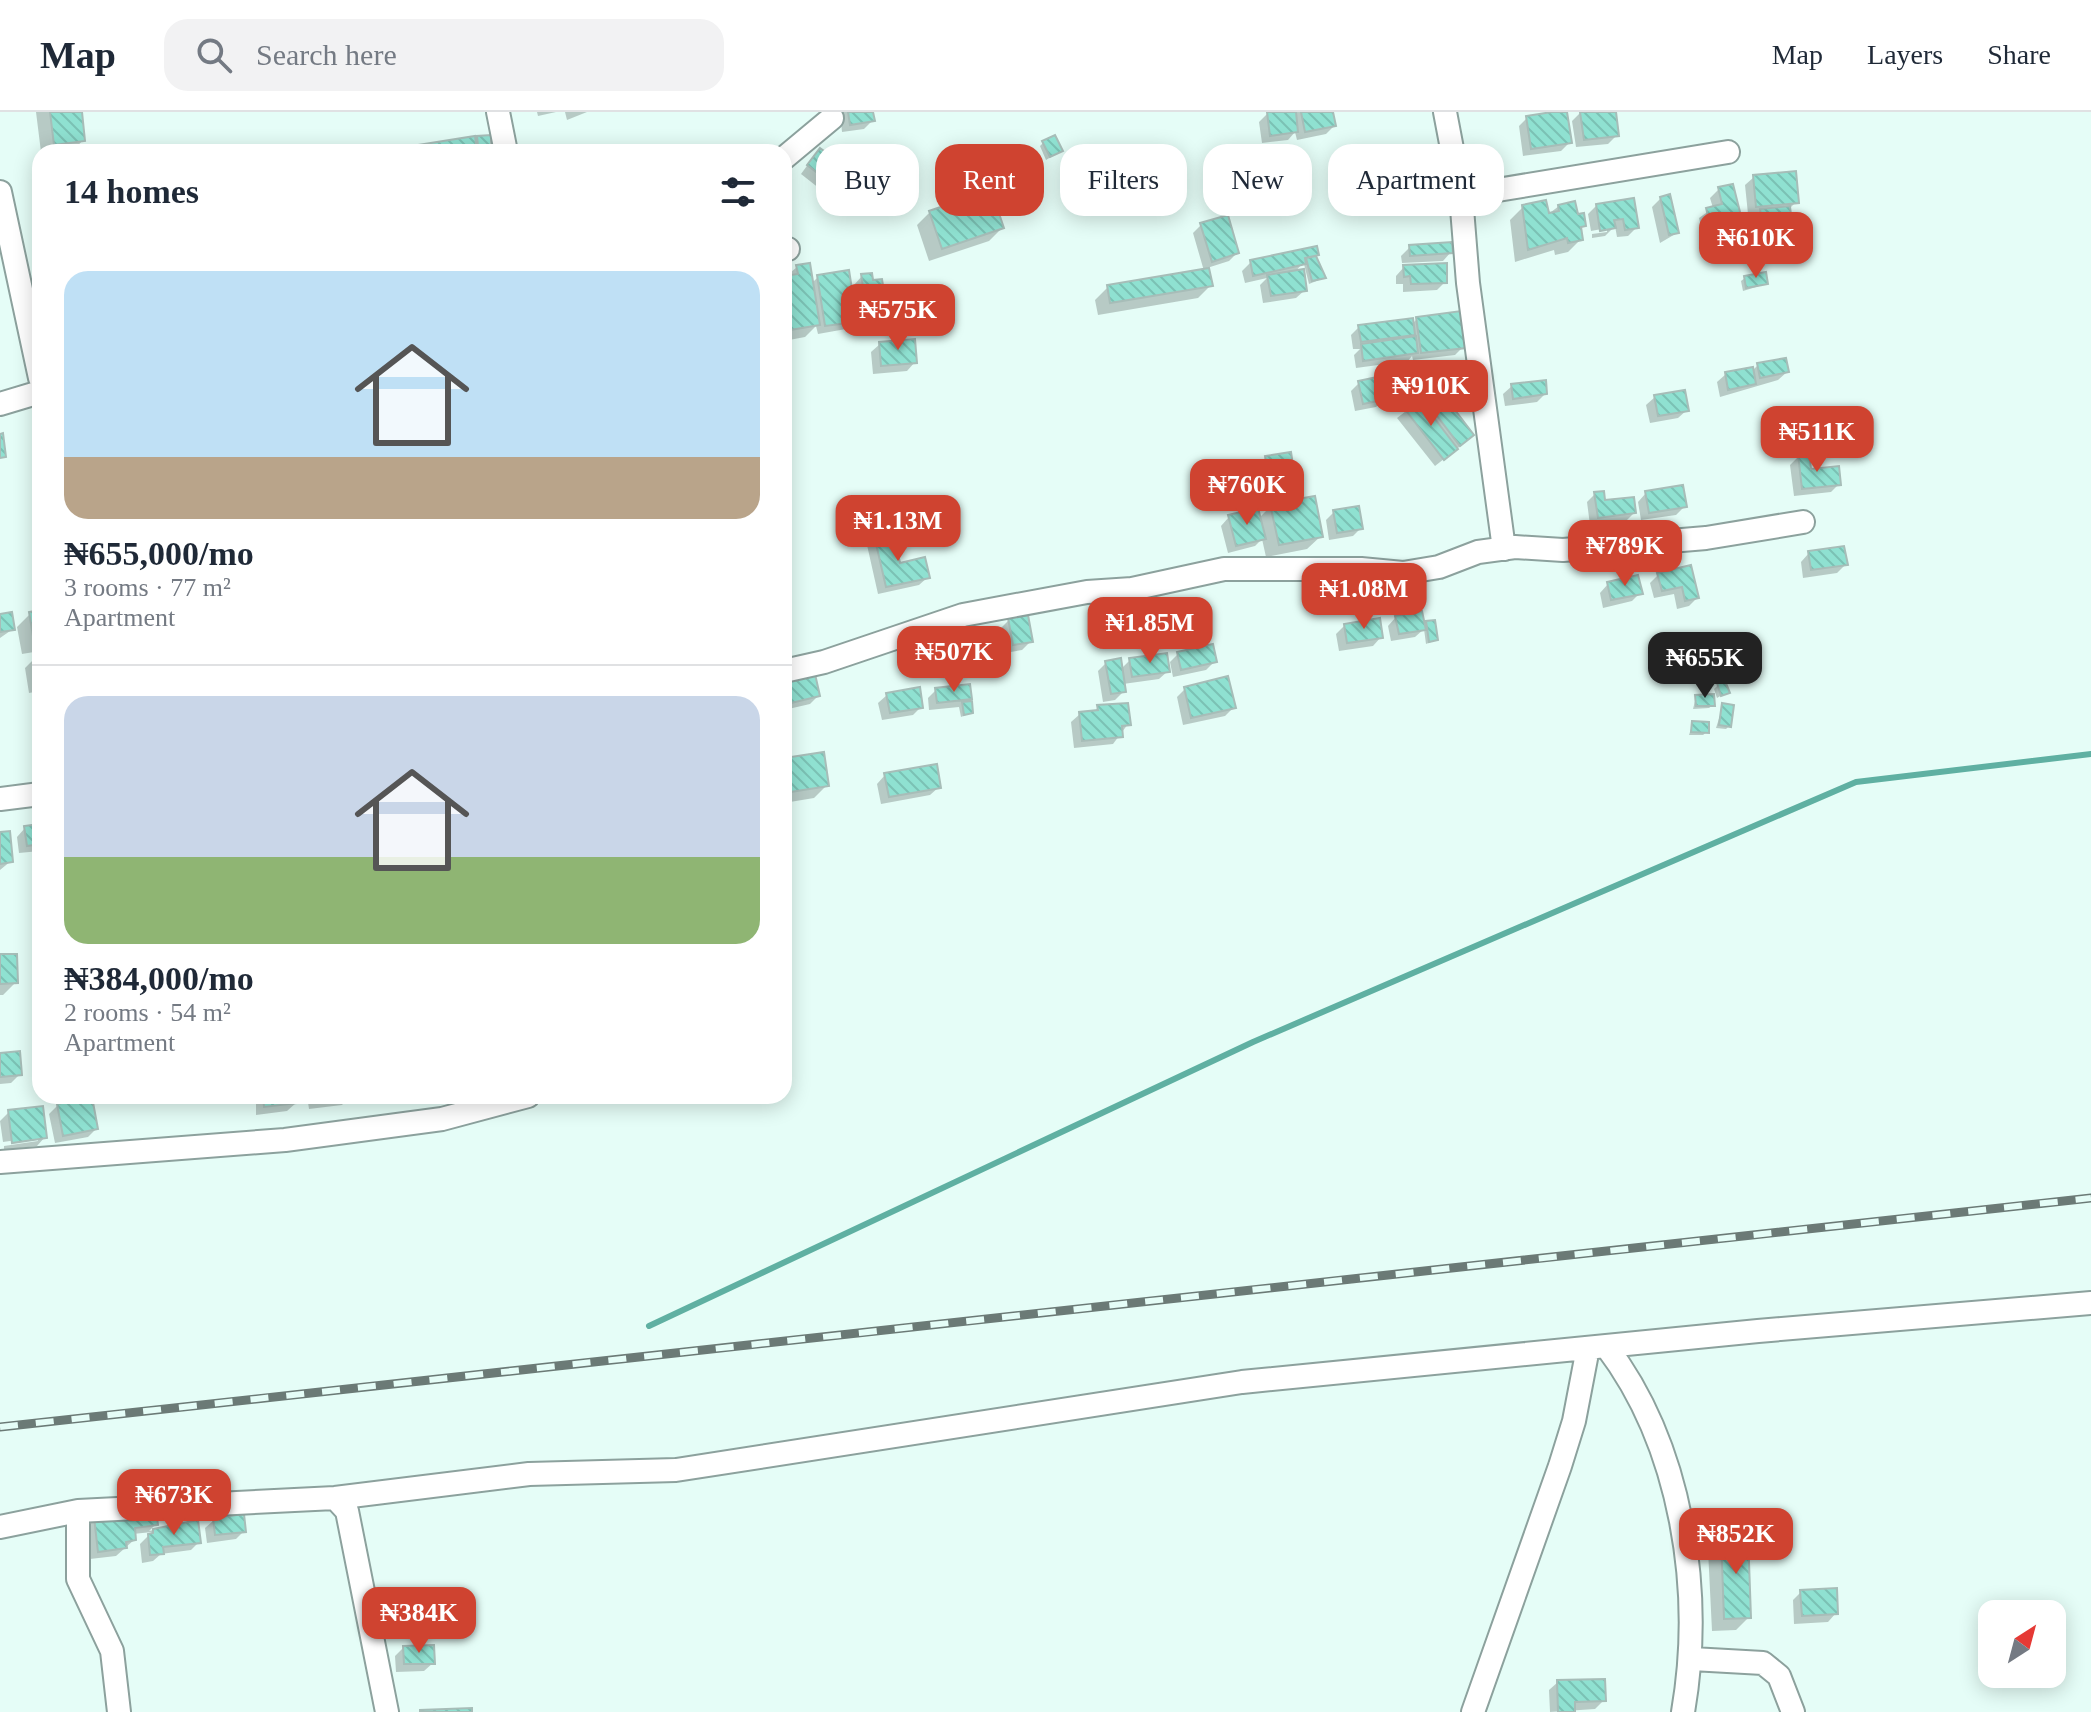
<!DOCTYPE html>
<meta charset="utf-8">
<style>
body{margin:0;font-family:"Times New Roman",serif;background:#f2f2f3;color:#1f2937;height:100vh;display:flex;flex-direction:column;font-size:30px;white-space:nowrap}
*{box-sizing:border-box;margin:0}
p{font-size:26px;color:#747a83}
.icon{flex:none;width:44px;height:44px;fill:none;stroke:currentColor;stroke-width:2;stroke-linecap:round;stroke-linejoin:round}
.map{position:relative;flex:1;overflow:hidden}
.details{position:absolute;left:32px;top:32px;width:760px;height:960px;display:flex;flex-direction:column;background:#fff;border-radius:24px;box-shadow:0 4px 20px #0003}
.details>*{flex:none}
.top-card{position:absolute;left:816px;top:32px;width:760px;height:72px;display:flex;gap:16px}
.needle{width:52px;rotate:36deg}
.fabs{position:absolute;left:1978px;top:1488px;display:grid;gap:16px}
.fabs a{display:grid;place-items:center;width:88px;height:88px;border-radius:16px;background:#fff;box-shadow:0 4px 20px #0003;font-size:40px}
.price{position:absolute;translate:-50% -68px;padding:0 18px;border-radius:16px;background:#cf4330;color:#fff;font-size:26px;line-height:52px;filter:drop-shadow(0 2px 4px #0008)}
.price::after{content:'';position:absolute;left:50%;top:48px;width:24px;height:18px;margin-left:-12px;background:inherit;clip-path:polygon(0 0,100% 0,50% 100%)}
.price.current{background:#222;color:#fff}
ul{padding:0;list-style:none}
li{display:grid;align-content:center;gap:16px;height:424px;padding:0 32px}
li+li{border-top:2px solid #e0e1e3}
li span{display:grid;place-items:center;height:248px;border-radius:24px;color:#555}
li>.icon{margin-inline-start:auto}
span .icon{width:144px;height:144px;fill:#fffc;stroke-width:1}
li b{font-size:34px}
h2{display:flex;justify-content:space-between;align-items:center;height:96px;padding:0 32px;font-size:34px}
.tag{padding:0 28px;border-radius:24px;background:#fff;box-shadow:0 4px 20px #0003;font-size:28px;line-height:72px}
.tag.current{background:#cf4330;color:#fff}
header{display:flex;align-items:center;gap:48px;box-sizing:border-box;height:112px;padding:0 40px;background:#fff;border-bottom:2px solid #e0e1e3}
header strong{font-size:38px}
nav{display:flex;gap:44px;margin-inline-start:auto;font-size:28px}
.search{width:560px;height:72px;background:#f2f2f3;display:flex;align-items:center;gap:20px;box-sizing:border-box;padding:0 28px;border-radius:24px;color:#747a83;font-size:30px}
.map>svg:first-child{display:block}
.shadow{fill:#0003}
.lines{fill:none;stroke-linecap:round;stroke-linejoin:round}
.stream{stroke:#5fb0a2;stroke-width:6}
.building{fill:url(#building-back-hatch);stroke:#a7bdb8;stroke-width:2}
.street-casing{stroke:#8ca19d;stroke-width:26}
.street{stroke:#fff;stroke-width:22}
.rail-casing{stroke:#6b7a76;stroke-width:9}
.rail{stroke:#e5fdf7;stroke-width:6;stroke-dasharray:18;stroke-linecap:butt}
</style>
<header>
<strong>Map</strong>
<div class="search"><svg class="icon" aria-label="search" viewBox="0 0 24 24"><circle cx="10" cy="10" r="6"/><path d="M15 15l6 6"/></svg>Search here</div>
<nav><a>Map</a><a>Layers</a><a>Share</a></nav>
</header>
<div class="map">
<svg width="2091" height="1600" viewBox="0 0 2091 1600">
<defs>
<pattern id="building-back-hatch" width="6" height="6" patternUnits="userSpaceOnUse" patternTransform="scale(2)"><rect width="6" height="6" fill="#8fe1d1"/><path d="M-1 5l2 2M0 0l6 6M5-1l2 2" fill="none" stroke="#7bc1b4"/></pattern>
</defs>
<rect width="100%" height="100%" fill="#e5fdf7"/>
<path class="shadow" d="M36,0h44l3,28 -11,12h-31z
M537,0h19l-18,4z
M565,0h22l-20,8z
M871,0l1,9 -8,8 -22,3 -2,-20z
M1277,0h17v3l3,-3h34l3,14 -8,8 -29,6 -2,-8 -7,8 -26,3 -3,-21 9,-9z
M1581,0h33l3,23 -9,9 -32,3 -4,-26z
M1527,6l43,24 -9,9 -38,5 -4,-30z
M478,26l11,6 -14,5v3h-89l88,-10z
M1043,31l18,8 -15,9 -6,-14z
M812,47l31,32 -9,9 -33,-26z
M1273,65l1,6 -10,5 -2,-6z
M1754,65l42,25 -8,8 5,41 -8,8 -27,4 -5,-43 6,-7 -11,1 -3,-29z
M1719,77l27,55 -9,8 -12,3 -2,-8 -16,4 -8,-33 14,-10 -3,-10z
M1661,86l16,35 -17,10 -8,-36z
M1632,88l5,27 -9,9 -11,1 -2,-11 -10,10 -13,2v-4l15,-2v-4l-16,3 -3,-17 9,-9z
M1559,94l25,20 -5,4 2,9 -13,13 -13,3 -1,-5 -39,12 -5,-42 13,-13 24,8z
M930,100l72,16 -13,13 -60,20 -12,-36z
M1201,113l36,28 -8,8 -22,7 4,17 -13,13 -100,17 -3,-15 13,-13 96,-16 -11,-38z
M1410,135l41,5 -8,9 -41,2 -1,-7z
M1316,142l8,24 -15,6 -5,-20 -3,1 -6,7 10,18 -9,8 -33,5 -3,-18 7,-7 -22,5 -3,-12 9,-9z
M797,155l14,17 7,-7 37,44 -9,8 -28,5 -2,-8 -11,11 -21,4v-63z
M1404,155l41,15 -8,8 -34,2v-8h-7v-8z
M862,164l21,28 -8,8 -17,3 -4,-30z
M1745,166l21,6 -23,7 -2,-10z
M1417,207l46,28 -8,8 -42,5 -1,-4 -4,5 -52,7 -2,-13 6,-6h-7l-2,-14 8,-8 53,-3z
M880,232l35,18 -8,9 -34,3 -2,-22z
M1758,253l29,7 -9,8 -58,17 -3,-15 9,-8 26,-3z
M1359,271l26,16 -9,8 -21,4 -4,-20z
M1512,274l33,8 -8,8 -32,4 -2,-12z
M1436,276l27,56 -28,22 -38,-48z
M1655,285l32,13 -9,8 -28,5 -4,-18z
M1799,344l10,15 30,13 -8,8 -37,4 -4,-31z
M1266,346l29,32 -8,8 -24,4 -6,-35z
M1646,381l39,13 -9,9 -35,5 -3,-18z
M1595,382l9,9 30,10 -8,8 -36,4 -3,-23z
M1271,394l50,30 -14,13 -41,8 -4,-18 -7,7 -27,7 -7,-27 8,-9 30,1z
M1334,400l27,16 -8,8 -24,4 -3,-20z
M875,425l23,28 30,12 -9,8 -41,9 -11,-49z
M1809,441l37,11 -9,9 -34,5 -2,-16z
M1690,456l7,30 -8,8 -12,3 -3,-15 -20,4 -4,-15 8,-8z
M1608,472l32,9 -8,8 -29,7 -3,-15z
M40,500v39l-18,3 -5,-27 13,-13z
M0,504l13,13 -13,9z
M1396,505l27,10 4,-4 9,17 -10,4 -2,-15 -9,8 -24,4 -3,-15z
M1009,508l22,21 -9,9 -17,3 -4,-25z
M1345,513l36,12 -8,9 -34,5 -3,-17z
M40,541v38l-11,2 -4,-25z
M1178,542l37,7 -9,9 -33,7 -3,-15z
M1130,548l38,11 -9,8 -36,5 1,7 -9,9 -12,2 -5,-31 8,-8 14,7z
M813,564l5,20 -8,8 -26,6v-27z
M1718,573l9,7 -10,6 -3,-9z
M1185,577l49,18 -9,9 -42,9 -6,-28z
M936,578l34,8 -6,6 7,9 -10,4 -2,-10 -30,3 -1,-12z
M887,583l34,12 -8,8 -31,5 -4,-17z
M1696,585l17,8 -4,3 -16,1z
M1723,594l6,20 -3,3 -10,-1z
M1098,595l30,17 -15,20 -39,4 -3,-26 9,-8 13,-1z
M1693,611l14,9 -4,3h-14z
M784,648l43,25 -13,13 -30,5z
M885,663l54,12 -9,8 -49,9 -4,-20z
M40,714v25l-21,2 -2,-16 8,-9z
M0,722l11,27 -11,9z
M0,844l16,26 -13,13h-3z
M0,943l20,19 -9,9 -11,1z
M256,984h39l1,7 -9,8 -31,4z
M307,984h43l-8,9 -33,4z
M58,993l38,24 -8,8 -33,6 -6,-29z
M9,1000l36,25 -8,9 -33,4v-4l34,-5v-4l-35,5 -3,-21z
M95,1407l61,5 -7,7 48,-9 2,20 -8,8 -30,4 -8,7 -11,2 -2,-19 12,-12 -19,2 1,6 -18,16 -26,3 -4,-31z
M214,1408l30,11 -8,8 -29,4 -2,-15z
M1722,1425l27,80 -13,13 -24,1 -4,-81z
M1801,1480l35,21 -8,9 -34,2 -1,-24z
M404,1535l29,16 -9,8 -28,1 -1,-16z
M1558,1570l46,18 -9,9 -45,3 -1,-22z"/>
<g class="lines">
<path class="stream" d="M649,1214l604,-284 603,-260 235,-28"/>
</g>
<path class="building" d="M50,0h32l3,29 -31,4z
M848,0h25l2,9 -25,4z
M1267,0h29l2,20 -28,4z
M1301,0h32l3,14 -31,6z
M1552,0h15l5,31 -41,6 -5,-33z
M1580,0h36l3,24 -35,4z
M491,23v10l-13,1 -1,-10z
M1055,23l8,16 -13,6 -8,-16z
M475,24l2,16h-91v-2z
M820,36l37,27 -13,18 -37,-28z
M1796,59l3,32 -43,4 -3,-32z
M1733,72l15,60 -15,4 -2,-8 -16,4 -9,-36 16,-4 -4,-17z
M991,78l13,38 -62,21 -13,-38z
M1670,82l9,39 -10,2 -9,-38z
M1634,86l5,30 -14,2 -2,-11 -9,1 2,8 -16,3 -4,-27z
M1546,88l3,13 10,-2 -1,-6 17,-4 3,13 6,-1 2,13 -5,1 2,13 -15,3 -1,-5 -39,12 -6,-45z
M1790,94l5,46 -29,3 -6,-46z
M1228,103l11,38 -27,9 -12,-39z
M1452,130l1,11 -43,3 -1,-11z
M1317,134l2,9 -14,3 1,6 -53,12 -3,-16z
M1316,144l10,22 -14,3 -6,-23z
M810,151l10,62 -30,5 -6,-54 14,-2 -2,-9z
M1447,151v20l-36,1 -1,-8 -6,1 -1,-12z
M1209,156l4,18 -103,17 -3,-18z
M1304,157l3,22 -36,5 -4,-21z
M849,158l8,52 -32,4 -8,-51z
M1766,160l2,12 -22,4 -2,-12z
M872,161l1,7 9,-1 4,25 -20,3 -5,-33z
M1461,199l5,37 -45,5 -5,-36z
M1413,206l2,17 -54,7 -3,-17z
M1416,224l2,17 -55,8 -2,-17z
M915,227l2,24 -36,3 -2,-24z
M1786,246l3,14 -29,6 -3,-15z
M1753,255l3,17 -28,6 -3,-18z
M1382,264l5,23 -24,5 -5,-23z
M1546,268l1,14 -34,5 -2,-15z
M1436,273l38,50 -14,11 -38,-50z
M1685,278l4,21 -31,5 -4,-21z
M1418,285l40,52 -14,11 -40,-52z
M3,321l3,24 -6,1v-24z
M1291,340l6,39 -26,4 -6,-39z
M1809,341l2,16 28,-3 2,19 -39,4 -4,-35z
M1683,373l4,22 -38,6 -4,-22z
M1604,379l1,9 29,-3 2,16 -38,5 -4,-26z
M1315,384l8,41 -44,8 -9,-41z
M1359,394l4,23 -26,4 -4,-23z
M1258,396l8,31 -30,7 -8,-31z
M893,419l7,32 25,-6 5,21 -44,9 -12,-52z
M1844,434l4,19 -37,5 -3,-19z
M1691,453l8,33 -14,3 -3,-14 -20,4 -5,-18z
M1638,463l5,19 -32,6 -4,-18z
M40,498v31l-6,1 -5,-30z
M1422,499l4,19 -27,4 -4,-18z
M12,500l3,18 -15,2v-18z
M1028,503l5,27 -20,3 -5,-27z
M1380,506l3,20 -36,5 -3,-19z
M1435,508l3,20 -9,2 -3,-21z
M1213,532l4,18 -36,8 -4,-18z
M1167,541l3,19 -38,5 -3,-19z
M1121,546l5,34 -15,2 -6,-33z
M815,562l5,22 -33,8 -3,-23z
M1228,564l8,32 -45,10 -7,-31z
M1725,569l5,12 -9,3 -4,-13z
M970,572l2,15 -35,4 -2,-15z
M920,575l3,21 -33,5 -4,-20z
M1714,582l1,12h-19l-1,-11z
M972,589l1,12 -9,2 -2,-13z
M1128,591l3,22 -9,1 1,11 -41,4 -3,-29 19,-2 -1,-5z
M1722,591l12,2 -3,22 -12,-2z
M1692,609l17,1v11l-18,-1z
M824,640l5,34 -45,7v-35z
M937,652l4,24 -52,9 -5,-24z
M40,712v20l-13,2 -3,-20z
M10,719l3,31 -13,2v-32z
M0,842h17l1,29 -18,1z
M20,939l2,24 -22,2v-24z
M263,984h34l1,7 -34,4z
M316,984h36l1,1 -36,4z
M92,985l6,32 -35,7 -6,-32z
M43,994l4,32 -35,5 -4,-33z
M156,1398l2,15 -23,3 1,12 -10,2 1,6 -29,4 -4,-35z
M244,1402l2,18 -31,3 -2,-17z
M198,1408l3,23 -38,4 1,7 -14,1 -2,-21 5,-1v-4z
M1748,1422l3,84 -27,1 -3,-84z
M1837,1476l1,26 -36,2 -2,-26z
M434,1533l1,19h-31l-1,-18z
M1605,1567l1,22 -31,1v10h-17l-1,-32z
M472,1596v4h-52v-2z"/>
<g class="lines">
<g class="street-casing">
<path id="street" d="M498,0l8,40
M1445,0l16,84 7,87 36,266
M784,46l48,-40
M0,80l40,186
M1461,84l267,-44
M784,137h4
M0,292l40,-12
M784,559l40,-9 139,-47 124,-23 45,-3 92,-20h137l42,4 36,-6 39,-15 37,-5 48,3 143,-12 97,-16
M0,687l40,-5
M0,1050l285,-22 157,-21 86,-23
M1606,1234c76,100 98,244 77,366
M335,1386l12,13 40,201
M78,1399v68l34,72 7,61
M0,1415l78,-16 257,-13 194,-24 147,-4 566,-88 516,-51 333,-28
M1692,1547l71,4 16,13 14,36
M1473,1600l87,-246 14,-45 14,-73"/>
</g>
<use href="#street" class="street"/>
<g class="rail-casing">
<path id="rail" d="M0,1315l2091,-229"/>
</g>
<use href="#rail" class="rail"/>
</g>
</svg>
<div class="fabs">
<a><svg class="needle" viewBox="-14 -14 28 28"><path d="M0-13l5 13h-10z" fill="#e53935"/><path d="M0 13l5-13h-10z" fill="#747a83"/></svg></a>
</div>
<b class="price" style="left:1756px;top:168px">₦610K</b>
<b class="price" style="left:898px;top:240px">₦575K</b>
<b class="price" style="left:1431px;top:316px">₦910K</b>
<b class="price" style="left:1817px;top:362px">₦511K</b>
<b class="price" style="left:1247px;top:415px">₦760K</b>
<b class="price" style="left:898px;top:451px">₦1.13M</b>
<b class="price" style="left:1625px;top:476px">₦789K</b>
<b class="price" style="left:1364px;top:519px">₦1.08M</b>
<b class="price" style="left:1150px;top:553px">₦1.85M</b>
<b class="price" style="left:954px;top:582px">₦507K</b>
<b class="price current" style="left:1705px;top:588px">₦655K</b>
<b class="price" style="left:174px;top:1425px">₦673K</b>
<b class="price" style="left:1736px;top:1464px">₦852K</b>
<b class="price" style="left:419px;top:1543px">₦384K</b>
<div class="top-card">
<a class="tag">Buy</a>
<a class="tag current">Rent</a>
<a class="tag">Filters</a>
<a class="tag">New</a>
<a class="tag">Apartment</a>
</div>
<section class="details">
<h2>14 homes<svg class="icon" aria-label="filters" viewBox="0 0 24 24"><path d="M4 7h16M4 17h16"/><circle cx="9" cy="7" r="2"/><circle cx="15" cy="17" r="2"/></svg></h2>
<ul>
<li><span style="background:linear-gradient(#bfe0f5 75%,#b9a48a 0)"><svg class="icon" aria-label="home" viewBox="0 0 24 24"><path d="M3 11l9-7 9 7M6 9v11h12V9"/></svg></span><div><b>₦655,000/mo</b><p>3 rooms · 77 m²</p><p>Apartment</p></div></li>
<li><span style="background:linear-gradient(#c9d6e8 65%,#8fb573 0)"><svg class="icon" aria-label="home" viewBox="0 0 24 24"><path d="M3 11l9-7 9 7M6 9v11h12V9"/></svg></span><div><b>₦384,000/mo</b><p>2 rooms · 54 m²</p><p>Apartment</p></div></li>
</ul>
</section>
</div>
